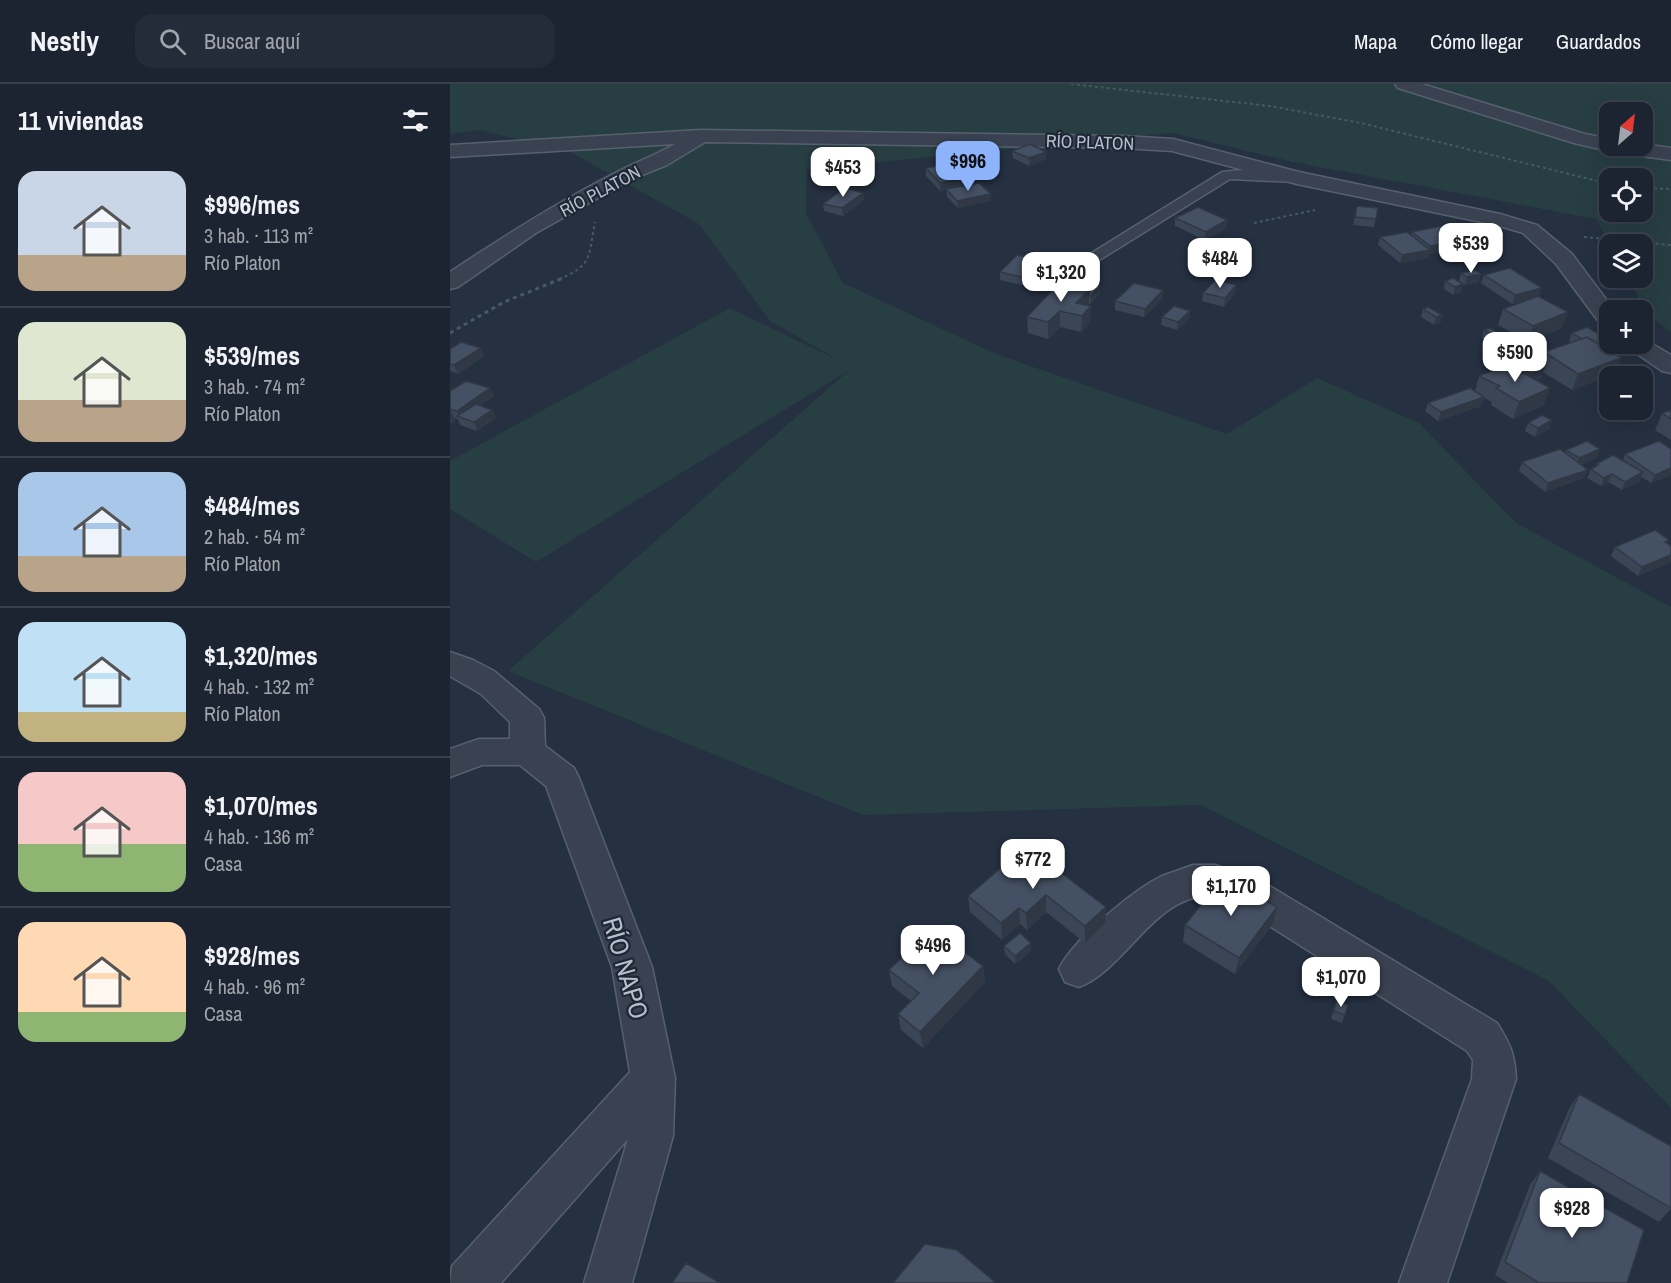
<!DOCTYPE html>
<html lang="es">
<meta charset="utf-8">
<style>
body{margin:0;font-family:"Archivo Narrow",sans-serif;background:#252c39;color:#f1f3f6;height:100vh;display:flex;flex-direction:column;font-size:22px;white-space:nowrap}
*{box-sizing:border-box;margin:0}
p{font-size:20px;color:#a0a4ab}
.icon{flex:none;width:33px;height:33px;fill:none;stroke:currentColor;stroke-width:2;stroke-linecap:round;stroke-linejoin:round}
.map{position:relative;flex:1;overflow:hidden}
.side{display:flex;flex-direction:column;background:#1c2431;width:450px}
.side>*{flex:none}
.needle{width:39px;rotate:28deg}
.buttons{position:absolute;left:1149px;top:18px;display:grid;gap:12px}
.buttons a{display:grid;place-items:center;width:54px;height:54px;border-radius:12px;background:#1c2431;box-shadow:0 6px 24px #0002,0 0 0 2px #3a414d;font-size:30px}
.price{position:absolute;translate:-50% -51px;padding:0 14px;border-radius:12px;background:#fff;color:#222;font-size:20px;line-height:39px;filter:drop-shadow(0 2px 3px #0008)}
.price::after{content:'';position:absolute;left:50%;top:36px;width:18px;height:14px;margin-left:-9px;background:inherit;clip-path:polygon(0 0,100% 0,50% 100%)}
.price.selected{background:#8db3fa;color:#111}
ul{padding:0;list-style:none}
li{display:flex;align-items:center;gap:18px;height:150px;padding:0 18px}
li+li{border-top:2px solid #3a414d}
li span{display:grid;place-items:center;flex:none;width:168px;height:120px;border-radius:18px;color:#555}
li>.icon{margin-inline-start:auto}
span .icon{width:72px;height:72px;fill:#fffc;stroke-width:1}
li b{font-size:26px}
h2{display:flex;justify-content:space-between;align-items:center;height:72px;padding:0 18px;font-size:26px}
header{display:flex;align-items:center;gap:36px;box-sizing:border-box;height:84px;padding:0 30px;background:#1c2431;border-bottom:2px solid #3a414d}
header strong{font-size:28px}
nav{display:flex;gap:33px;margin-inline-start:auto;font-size:21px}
.search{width:420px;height:54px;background:#252c39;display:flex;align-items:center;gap:15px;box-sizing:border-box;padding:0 21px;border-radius:18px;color:#a0a4ab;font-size:22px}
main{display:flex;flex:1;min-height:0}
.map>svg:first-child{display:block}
.green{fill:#273e42;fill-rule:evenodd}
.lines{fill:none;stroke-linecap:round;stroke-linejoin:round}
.service-casing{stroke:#57606e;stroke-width:3}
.minor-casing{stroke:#57606e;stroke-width:3}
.path-far1{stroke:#465b5f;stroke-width:2;stroke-dasharray:3 3;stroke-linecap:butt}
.path{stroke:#465b5f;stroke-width:3;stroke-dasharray:4 4;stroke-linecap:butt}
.service{fill:#3a4251;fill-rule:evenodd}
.minor{fill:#3a4251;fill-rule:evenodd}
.wall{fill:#3a4555}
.shaded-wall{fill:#303845}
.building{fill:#445063;stroke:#303845;stroke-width:1.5}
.labels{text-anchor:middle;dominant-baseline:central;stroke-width:4.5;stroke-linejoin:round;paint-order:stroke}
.far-street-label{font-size:18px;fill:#b6becb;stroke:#1e2736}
.near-street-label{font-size:26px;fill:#b6becb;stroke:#1e2736}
</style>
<header>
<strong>Nestly</strong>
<div class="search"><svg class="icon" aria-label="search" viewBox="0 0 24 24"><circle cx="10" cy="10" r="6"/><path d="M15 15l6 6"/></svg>Buscar aquí</div>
<nav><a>Mapa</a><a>Cómo llegar</a><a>Guardados</a></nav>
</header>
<main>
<section class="side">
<h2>11 viviendas<svg class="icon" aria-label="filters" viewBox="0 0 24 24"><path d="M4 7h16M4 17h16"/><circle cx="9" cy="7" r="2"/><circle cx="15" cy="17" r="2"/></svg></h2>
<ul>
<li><span style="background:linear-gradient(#c9d6e8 70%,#b9a48a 0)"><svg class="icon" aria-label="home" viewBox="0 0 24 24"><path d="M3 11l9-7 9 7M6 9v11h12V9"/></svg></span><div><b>$996/mes</b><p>3 hab. · 113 m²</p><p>Río Platon</p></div></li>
<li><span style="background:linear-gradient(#dfe7d0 65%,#b9a48a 0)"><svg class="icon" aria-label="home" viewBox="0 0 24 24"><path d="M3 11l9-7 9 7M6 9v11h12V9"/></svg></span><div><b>$539/mes</b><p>3 hab. · 74 m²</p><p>Río Platon</p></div></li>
<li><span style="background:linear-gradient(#a9c7e8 70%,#b9a48a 0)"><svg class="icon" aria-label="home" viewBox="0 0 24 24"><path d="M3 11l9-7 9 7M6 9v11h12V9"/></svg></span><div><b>$484/mes</b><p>2 hab. · 54 m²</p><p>Río Platon</p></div></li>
<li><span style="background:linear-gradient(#bfe0f5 75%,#c2b280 0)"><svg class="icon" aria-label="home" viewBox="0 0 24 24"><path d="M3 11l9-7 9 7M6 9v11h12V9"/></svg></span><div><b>$1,320/mes</b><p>4 hab. · 132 m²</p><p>Río Platon</p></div></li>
<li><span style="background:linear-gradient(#f6c9c9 60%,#8fb573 0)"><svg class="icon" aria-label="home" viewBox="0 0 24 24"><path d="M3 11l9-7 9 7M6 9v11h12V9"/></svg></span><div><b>$1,070/mes</b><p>4 hab. · 136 m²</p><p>Casa</p></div></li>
<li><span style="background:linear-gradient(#ffd9b3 75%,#8fb573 0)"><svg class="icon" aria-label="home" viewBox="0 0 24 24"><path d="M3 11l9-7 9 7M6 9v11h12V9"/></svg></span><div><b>$928/mes</b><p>4 hab. · 96 m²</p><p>Casa</p></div></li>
</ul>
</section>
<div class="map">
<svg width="1221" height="1199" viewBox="0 0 1221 1199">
<rect width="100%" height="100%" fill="#253041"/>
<path class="green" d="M0,0h1221v248l-22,-16 -21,-38h14v-34h-32l-14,-25 -303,-57 -120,-29 -366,36 -1,44 37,70 153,71 231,80 90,-56 102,45 96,99 156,85v501l-122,-127 -348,-176 -338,10 -355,-144 340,-300 -312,191 -86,-53v-48l280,-153 110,53 -70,-40 -71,-97 -129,-72 -91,-22 -29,4zM1160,28h32v34h-32zM1160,94h32v34h-32z"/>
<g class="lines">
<g class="service-casing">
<path id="service" d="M792,86l55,4 7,4 -7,4 -67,-3 -142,88h-12l-2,-3 148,-92z"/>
</g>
<g class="minor-casing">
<path id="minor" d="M945,0h27l163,50 25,5v7l32,-2 29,4v12l-59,-8 -38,-9 -176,-55z
M251,46l422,6 50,3 126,33 201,42 37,11 35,29 42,56h-4v18l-8,-2 -46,-62 -33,-31 -27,-8 -199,-41 -125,-33 -49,-3 -418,-6 -38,23 -35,14 -96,54 -78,54 -8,2v-17c54,-36 109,-71 167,-100 19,-10 39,-17 58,-28l-225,13v-12z
M1192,254l29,17v18l-9,-2 -32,-22 -3,-5h15z
M0,568l23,8 21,11 45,38 5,9 1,28 29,22 5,10 73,189 23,111 -2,58 -41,147h-48l44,-144 -127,144h-51l2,-17 178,-194 -18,-105 -66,-181 -26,-21h-38l-32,12v-28l29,-10h31v-17l-29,-28 -31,-18z
M743,781h22l48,17 234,141c13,21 18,31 19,56l-69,204h-48l73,-204 1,-19 -6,-9 -232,-147c-8,-3 -17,-8 -26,-8 -54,-1 -84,74 -130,91l-14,-5 -6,-13c13,-28 74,-79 103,-93 10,-4 21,-7 31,-11z"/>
</g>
<path class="path-far1" d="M621,0l199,22 91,17 249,61
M1192,104l29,1
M804,139l61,-13
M1134,153l87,8
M109,195c35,-14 29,-23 36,-57"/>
<path class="path" d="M0,249l54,-31 59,-24"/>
<use href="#service" class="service"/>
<use href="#minor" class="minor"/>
</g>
<path class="wall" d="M562,67l34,1v7l-17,7 -16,-8z
M508,68l42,4 1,8 -35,5 8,7v8l17,10v7l-33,7 -11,-11 -1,-8 -6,2 -14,-15v-8l40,1 -7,-10z
M367,91l45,3 -14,11 15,4 1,7 -21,16 -19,-5 -1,-7 22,-15 -27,-6z
M907,122l21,2 -4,19 -21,-2z
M725,134l51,10 -21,12 -30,-14z
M962,148l48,9 -2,8 -29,5 -1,4 -28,5 -22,-18 2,-8 31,-2z
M601,179v8l-17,17 -34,-8v-8z
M1011,189l18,9 -14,3 -2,-1 -2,8 -8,3 -9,-6 1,-8 18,3 -4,-3z
M1034,191l55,21 23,32 -34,14 -30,-17 5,-16 30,-11 -21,6 -31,-21z
M609,199l41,11 -10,10h-1v2h2l-1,17 -9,9 -21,-5 -12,12 -20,-6 -1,-16z
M786,201l-1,8 -11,14 -22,-6 1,-8z
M713,206l-1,9 -18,18 -29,-7v-9z
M973,225l19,6 -2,8 -6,2 -13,-8z
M740,227l-1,8 -12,11 -16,-5 1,-8z
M1034,246l18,5 -2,8 -6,2 -12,-7z
M1122,249l51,16 -8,25 -43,16 -29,-18 -2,6 -6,2 9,25 -31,14 -22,-14 1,-3 -8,-4 -3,8 -43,15 -13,-10 3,-8 47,-12 4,-15 38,-7 1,-3h21l5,-14 28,-9 -3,-2z
M0,265l34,7 -26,18 -8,-3z
M40,304l4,8 -13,9 11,5 4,8 -19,13 -17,-6 -2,-6 -4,-1 1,3 -5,3v-33z
M1221,326v30l-16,-10 7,-17z
M1102,336l-3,9 -14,8 -10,-6 3,-8z
M1221,365v26l-20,8 -10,-6 -1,4 -18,9 -14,-8 -7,4 -14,-8 4,-9 4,-2 1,-3 27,-4 2,-6z
M1116,366l31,8 -16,7 7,5 -4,8 -39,14 -26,-21 3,-9 43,-9z
M1219,456l-2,3 4,3v16l-33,14 -27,-20 4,-9z
M576,762l80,61 -1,16 -20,20 -39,-31 -19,18 -7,-6 -18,16 -32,-28 -2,-16z
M823,840l-38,50 -52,-32 2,-17z
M581,859v8l-16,13 -10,-10 -1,-8z
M533,882l2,16 -62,66 -22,-18 -3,-16 13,-13 -19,-15 -3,-16z
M886,916l12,5 -6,18 -11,-4z
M1129,1010l92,115 -12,13 -111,-64 21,-49z
M1090,1087l87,112h-119l-13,-8 35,-90z"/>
<path class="shaded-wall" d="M596,68v7l-17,7v-8z
M550,72l1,8 -35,5 -1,-8z
M412,86v8l-15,11 -1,-7z
M524,92v8l-34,7v-8z
M413,109l1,7 -21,16 -1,-8z
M541,110v7l-33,7 -1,-7z
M777,136l-1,8 -21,12 1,-8z
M1010,157l-2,8 -29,5 -1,4 -28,5 2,-8 27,-5 1,-4z
M601,179v8l-17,17v-8z
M1031,190l-2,8 -14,3 2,-8z
M1013,200l-2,8 -8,3 2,-8z
M786,201l-1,8 -11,14 1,-9z
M650,202v8l-10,10 1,-8z
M1092,204l-3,8 -27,8 3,-9z
M639,206v16l-13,-3z
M713,206l-1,9 -18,18 1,-8z
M641,222l-1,17 -9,9 1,-16z
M610,227v16l-12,12v-17z
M740,227l-1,8 -12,11 1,-8z
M1118,228l-6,16 -34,14 5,-16z
M992,231l-2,8 -6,2 2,-8z
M1052,251l-2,8 -6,2 3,-8z
M31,264l3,8 -26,18 -4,-9z
M1173,265l-3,8 -12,-3z
M1171,274l-6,16 -43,16 6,-16z
M1094,285l-3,9 -13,4 3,-8z
M40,304l4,8 -31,22 -4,-1 -2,-6z
M1100,304l-6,17 -31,14 6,-17z
M1034,313l-3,9 -43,15 3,-9z
M0,325l5,12 -5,3z
M42,326l4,8 -19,13 -3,-9z
M1102,336l-3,9 -14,8 3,-9z
M1150,365l-3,9 -21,9 3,-9z
M1221,384v7l-20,8 4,-8z
M1138,386l-4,8 -39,14 3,-9z
M1193,388l-3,9 -18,9 3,-8z
M1162,390l-4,8 -7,4 3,-8z
M1221,471v7l-33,14 4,-9z
M596,811v17l-19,18 -1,-17z
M656,823l-1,16 -20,20v-17z
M827,823l-4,17 -38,50 4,-16z
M569,824l1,16 -18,16 -1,-17z
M581,859v8l-16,13v-8z
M533,882l2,16 -62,66 -3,-16z"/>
<path class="building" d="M580,60l16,8 -17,6 -17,-7z
M543,63l7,9 -35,5 -7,-9z
M509,78l15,14 -34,7 -14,-15z
M382,81l30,5 -16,12 -29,-7z
M529,99l12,11 -34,7 -11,-12z
M395,104l18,5 -21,15 -19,-4z
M907,122l21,2 -2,11 -21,-2z
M748,123l29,13 -21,12 -31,-14z
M991,142l19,15 -30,5 -18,-14z
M957,148l23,18 -28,5 -22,-18z
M567,171l34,8 -17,17 -34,-8z
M1060,184l32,20 -27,7 -31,-20z
M1025,186l6,4 -14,3 -6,-4z
M1003,194l10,6 -8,3 -10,-6z
M765,196l21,5 -11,13 -22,-5z
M632,198l18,4 -9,10h-2v-6l-12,-3z
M609,199l30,7 -13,13 15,3 -9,10 -22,-5 -12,11 -21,-5z
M684,199l29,7 -18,19 -30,-8z
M1088,212l30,16 -35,14 -30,-17z
M724,222l16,5 -12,11 -16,-5z
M978,223l14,8 -6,2 -13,-8z
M1137,243l23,14v3h4l9,5 -10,4 -26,-16 -5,2 -10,-6z
M1040,244l12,7 -5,2 -13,-7z
M1137,253l34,21 -43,16 -34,-22z
M11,258l20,6 -27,17 -4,-1v-15z
M1081,277l13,8 -13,5 -13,-8z
M1058,280l42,24 -31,14 -23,-14 4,-2 -21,-10z
M16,297l24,7 -33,23 -7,-2v-18z
M1020,304l14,9 -43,15 -13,-9z
M26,320l16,6 -18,12 -17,-6z
M1221,326v9l-9,-6z
M1092,331l10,5 -14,8 -10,-5z
M1137,357l13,8 -21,9 -13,-8z
M1209,357l12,8v19l-16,7 -30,-21z
M1110,365l28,21 -40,13 -26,-21z
M1163,371l30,17 -18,10 -13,-8 -8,4 -13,-9 7,-4 -2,-1z
M1205,446l14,10 -4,2 6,4v9l-29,12 -27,-20z
M576,762l80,61 -21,19 -39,-31 -20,18 -7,-5 -18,15 -33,-27z
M773,793l54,30 -38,51 -54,-33z
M482,844l51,38 -63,66 -22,-18 21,-21 -30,-23z
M570,849l11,10 -16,13 -11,-10z
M886,916l12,5 -3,10 -11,-4z
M1129,1010l92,52v62l-112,-65z
M1090,1087l104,59 -17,53h-88l-34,-21z
M475,1160l32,6 37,31 -1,2h-100z
M236,1179l34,20h-48z"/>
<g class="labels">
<g class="far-street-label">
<text transform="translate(640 58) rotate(2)">RÍO PLATON</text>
<text transform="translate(150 107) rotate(-28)">RÍO PLATON</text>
</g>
<g class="near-street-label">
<text transform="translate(176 884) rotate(74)">RÍO NAPO</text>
</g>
</g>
</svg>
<div class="buttons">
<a><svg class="needle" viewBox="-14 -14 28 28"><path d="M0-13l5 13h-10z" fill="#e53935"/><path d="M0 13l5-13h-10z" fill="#a0a4ab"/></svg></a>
<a><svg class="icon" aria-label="locate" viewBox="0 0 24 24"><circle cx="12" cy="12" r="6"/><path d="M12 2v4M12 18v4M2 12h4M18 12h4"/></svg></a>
<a><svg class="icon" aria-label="layers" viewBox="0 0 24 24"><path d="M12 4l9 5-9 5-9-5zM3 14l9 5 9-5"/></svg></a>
<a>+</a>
<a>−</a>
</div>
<b class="price selected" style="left:518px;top:108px">$996</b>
<b class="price" style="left:393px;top:114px">$453</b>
<b class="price" style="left:1021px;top:190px">$539</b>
<b class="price" style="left:770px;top:205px">$484</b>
<b class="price" style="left:611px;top:219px">$1,320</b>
<b class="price" style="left:1065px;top:299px">$590</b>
<b class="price" style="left:583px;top:806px">$772</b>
<b class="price" style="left:781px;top:833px">$1,170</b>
<b class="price" style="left:483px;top:892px">$496</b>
<b class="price" style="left:891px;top:924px">$1,070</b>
<b class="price" style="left:1122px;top:1155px">$928</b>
</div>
</main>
